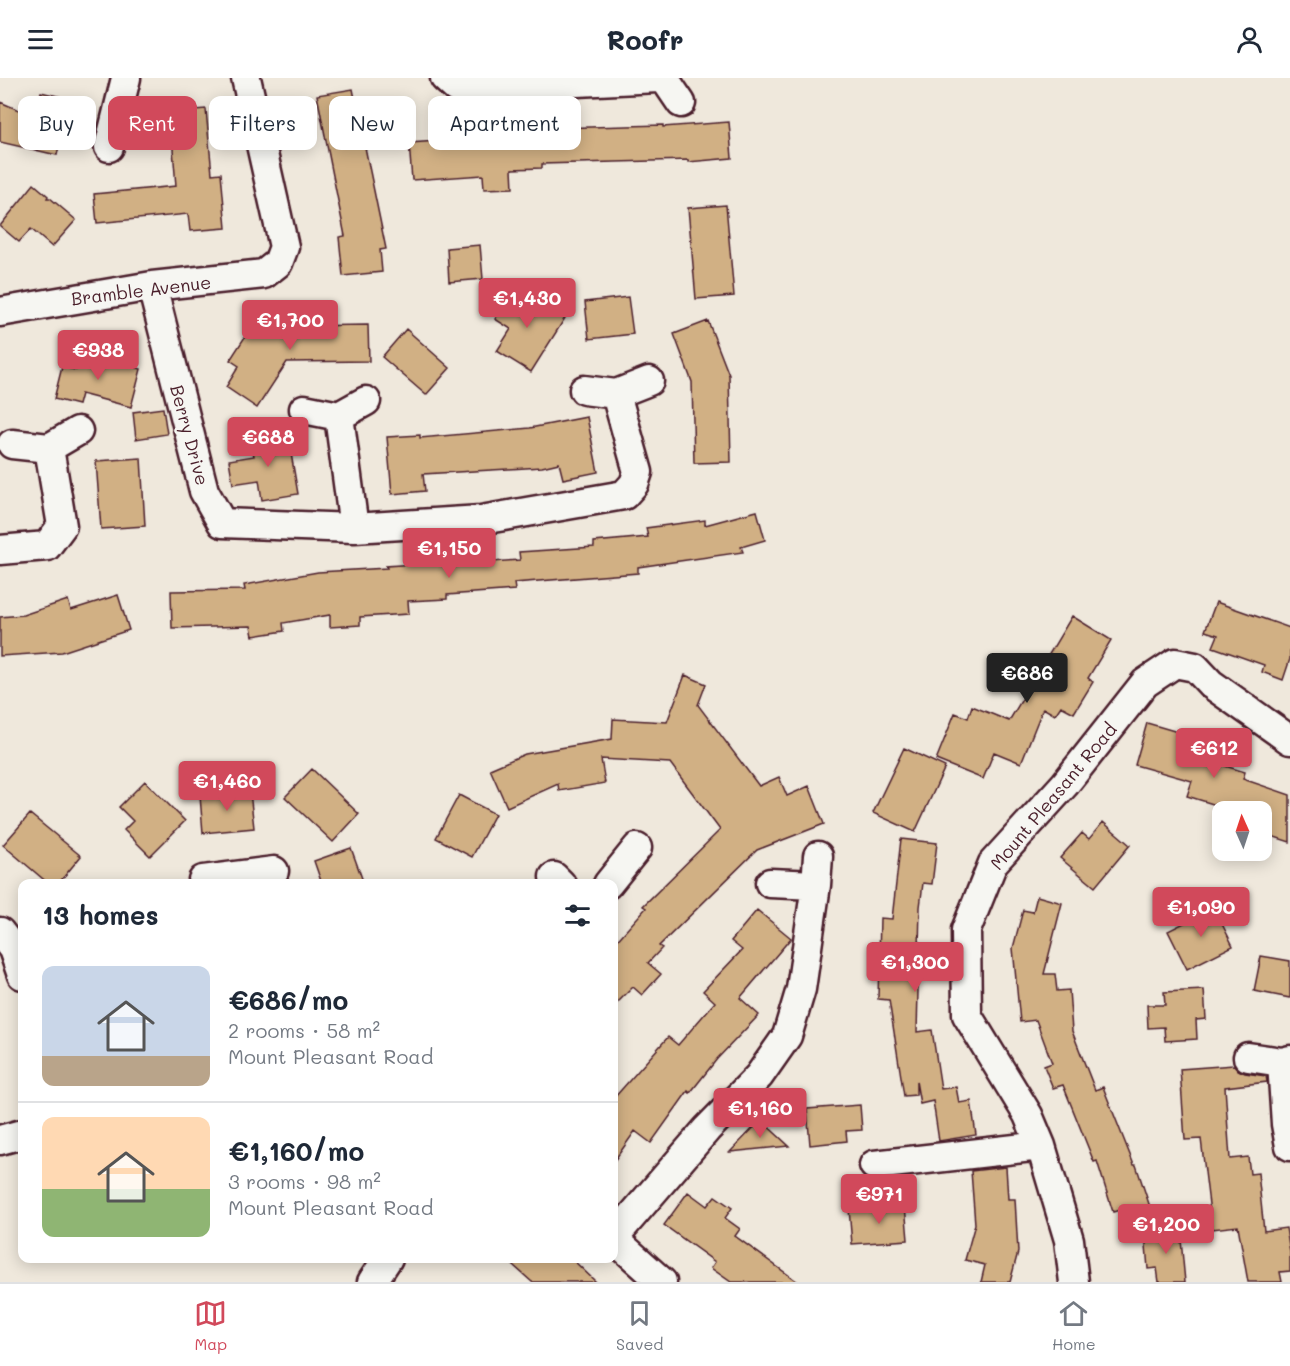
<!DOCTYPE html>
<meta charset="utf-8">
<style>
body{margin:0;font-family:Mali,sans-serif;background:#f2f2f3;color:#1f2937;height:100vh;display:flex;flex-direction:column;font-size:22px;white-space:nowrap}
*{box-sizing:border-box;margin:0}
p{font-size:20px;color:#747a83}
.icon{flex:none;width:33px;height:33px;fill:none;stroke:currentColor;stroke-width:2;stroke-linecap:round;stroke-linejoin:round}
.map{position:relative;flex:1;overflow:hidden}
.panel{position:absolute;left:18px;top:801px;width:600px;height:384px;display:flex;flex-direction:column;background:#fff;border-radius:12px;box-shadow:0 3px 15px #0003}
.panel>*{flex:none}
.banner{position:absolute;left:18px;top:18px;width:600px;height:54px;display:flex;gap:12px}
.needle{width:39px;rotate:357deg}
.controls{position:absolute;left:1212px;top:723px;display:grid;gap:12px}
.controls a{display:grid;place-items:center;width:60px;height:60px;border-radius:12px;background:#fff;box-shadow:0 3px 15px #0003;font-size:30px}
.price{position:absolute;translate:-50% -51px;padding:0 14px;border-radius:6px;background:#d1495b;color:#fff;font-size:20px;line-height:39px;filter:drop-shadow(0 2px 3px #0008)}
.price::after{content:'';position:absolute;left:50%;top:36px;width:18px;height:14px;margin-left:-9px;background:inherit;clip-path:polygon(0 0,100% 0,50% 100%)}
.price.current{background:#222;color:#fff}
ul{padding:0;list-style:none}
li{display:flex;align-items:center;gap:18px;height:150px;padding:0 24px}
li+li{border-top:2px solid #e0e1e3}
li span{display:grid;place-items:center;flex:none;width:168px;height:120px;border-radius:12px;color:#555}
li>.icon{margin-inline-start:auto}
span .icon{width:72px;height:72px;fill:#fffc;stroke-width:1}
li b{font-size:26px}
h2{display:flex;justify-content:space-between;align-items:center;height:72px;padding:0 24px;font-size:26px}
.tag{padding:0 21px;border-radius:12px;background:#fff;box-shadow:0 3px 15px #0003;font-size:21px;line-height:54px}
.tag.current{background:#d1495b;color:#fff}
header{display:flex;justify-content:space-between;align-items:center;height:78px;padding:0 24px;background:#fff;font-size:27px;font-weight:700}
.tabs{display:flex;justify-content:space-around;align-items:center;height:84px;border-top:2px solid #e0e1e3;background:#fff;font-size:16px;color:#747a83}
.tabs a{display:grid;justify-items:center;gap:3px}
.tabs .current{color:#d1495b}
.map>svg:first-child{display:block}
.building{fill:#d1b084;stroke:#4a1f2b;stroke-width:1.5}
.lines{fill:none;stroke-linecap:round;stroke-linejoin:round}
.minor-casing{stroke:#4a1f2b;stroke-width:33}
.minor{stroke:#f6f6f2;stroke-width:28}
.labels{text-anchor:middle;dominant-baseline:central;stroke-width:5;stroke-linejoin:round;paint-order:stroke}
.street-label{font-size:18px;fill:#4a1f2b;stroke:#f6f6f2}
</style>
<header><svg class="icon" aria-label="menu" viewBox="0 0 24 24"><path d="M4 6h16M4 12h16M4 18h16"/></svg>Roofr<svg class="icon" aria-label="person" viewBox="0 0 24 24"><circle cx="12" cy="8" r="4"/><path d="M4 21q1-7 8-7t8 7"/></svg></header>
<div class="map">
<svg width="1290" height="1204" viewBox="0 0 1290 1204">
<rect width="100%" height="100%" fill="#efe8dc"/>
<filter id="ink" filterUnits="userSpaceOnUse"><feTurbulence type="fractalNoise" baseFrequency=".0167" numOctaves="2"/><feDisplacementMap in="SourceGraphic" scale="12" xChannelSelector="R" yChannelSelector="G"/><feConvolveMatrix kernelMatrix="1 2 1 2 8 2 1 2 1" color-interpolation-filters="sRGB"/></filter>
<g filter="url(#ink)">
<path class="building" d="M353,11l33,160 -6,1 2,22 -39,4 -4,-39 6,-1 -28,-141z
M41,14l29,7 -13,56 -57,-13v-40l35,15z
M206,31l6,65 9,-1 5,55 -36,3 -2,-17 -91,9 -3,-29 82,-8 -6,-74z
M729,44l3,36 -44,4v-2l-146,4v4l-30,1 1,19 -29,1 -1,-14 -71,5 -3,-37 73,-5v-5l72,-3v-2l109,-3v2z
M34,106l14,12 -1,2h3l26,22 -24,27 -21,-18 -12,13 -19,-16z
M726,127l8,91 -38,3 -8,-91z
M480,167l3,34 -34,3 -2,-34z
M516,209l49,31 -34,54 -34,-21 14,-22 -16,-10z
M628,219l5,37 -44,5 -4,-37z
M265,228l31,20 72,-1 1,36 -82,1 -30,46 -31,-21 13,-21 -9,-6z
M708,243l21,54 2,87 -37,1 -2,-81 -18,-48z
M406,251l44,39 -24,27 -44,-38z
M80,275l61,16 -10,38 -50,-13 -3,11 -24,-6 8,-32 14,3z
M163,330l4,26 -31,5 -3,-27z
M587,339l11,55 -35,7 -4,-16 -17,4 -119,7 2,17 -33,3 -5,-57 33,-2v3l110,-10z
M288,358l10,58 -36,6 -3,-20 -26,4 -4,-24 25,-4 -3,-13z
M141,380l4,68 -44,3 -5,-68z
M757,433l8,29 -24,7 2,5 -105,15v6l-124,10 1,7 -68,5v4l-39,2 1,13 -49,3v8l-30,2v-12l-47,8 1,8 -31,5 -2,-10 -79,2 -1,-37 74,-1 -1,-5 74,-13 69,-4 -1,-2 58,-4 1,3 75,-5 -1,-8 75,-5v-5l54,-5 -2,-9 59,-8v5z
M118,517l11,35 -67,22 -62,4v-39l23,-2 45,-15 3,10z
M1216,524l74,26v31l-7,21 -21,-8 2,-7 -51,-18 5,-12 -13,-4z
M1072,538l39,24 -23,38 5,4 -19,31 -13,-7 -6,9 -12,-7 -22,55 -27,-11 -11,27 -47,-19 19,-47 13,5 4,-12 37,15z
M685,597l21,9 -8,21 61,81 20,-9 8,19 22,-10 15,38 -67,26 -98,96 3,2 -14,15 13,11 -19,21 -9,-8 -19,19v-62l32,-36 -3,-2 77,-76 -50,-67 -69,-4 4,24 -46,8 -1,-7 -51,23 -17,-38 35,-15 87,-15 1,-20 54,3z
M1147,645l48,14 -3,10 36,11 -3,8 20,6 -2,7 47,16v47l-28,-9v-21h-23l-52,-16 5,-15 -57,-16z
M904,670l41,19 -30,65 -42,-19z
M312,691l47,45 -26,28 -48,-45z
M145,703l40,40 -35,35 -26,-26 9,-9 -14,-14z
M250,714l4,36 -51,5 -3,-37z
M459,717l36,19 -23,43 -36,-19z
M30,736l51,42 -23,28h-9l-46,-39z
M1103,744l27,23 -35,42 -35,-29 22,-25 7,6z
M901,761l36,4 -5,41 -9,-1 -3,24 -3,125 15,-2 9,59 15,-2 3,16 12,-2 5,34 -37,6 -6,-40 -13,3 -4,-23v14l-12,1 -15,-96 -11,-1 2,-81 12,1z
M351,770l13,36h-42l-8,-23z
M1037,818l25,7 -18,71h11l2,17 12,-1 3,41 23,59 8,-3 31,78h2l17,51 -26,8 -4,-15 -10,3 -16,-51 -3,1 -31,-77 -10,3 -9,-22 8,-3 -16,-43 -16,2 -7,-74 10,-38 10,2z
M1214,830l19,38 -46,23 -19,-38z
M757,832l34,28 -51,60 19,17 -42,44 -27,34 -2,-2 -37,52 -16,-12 -21,30v-63l54,-61 10,8 37,-43 -12,-11 39,-41 -11,-9z
M1261,878l29,5v37l-36,-7z
M1204,912l2,29 -10,1 1,19 -32,2 -1,-14 -16,1 -1,-23h18l-1,-13z
M1234,987l4,5 7,3 21,3 1,6 -42,5 5,72 18,-2 2,17 8,-1 6,58 22,-3 4,25v18l-10,1 2,10h-34l-10,-56 -26,3 -11,-90 -16,1 -5,-71z
M860,1027l2,25 -16,1 1,10 -37,4 -3,-36z
M761,1042l28,26 -59,6z
M1006,1089l2,32h7l3,53 -8,30h-29l4,-17 -20,-5 10,-36 -4,-53z
M688,1114l19,14 8,-10 17,12 -7,10 15,11 -5,7 63,46h-67l-20,-14 4,-6 -51,-37z
M905,1127l3,35 -56,4 -3,-35z
M1180,1151l5,53h-26l-2,-14 -9,1 -3,-36z
M505,1180h66l25,24h-64z"/>
<g class="lines">
<g class="minor-casing">
<path id="minor" d="M445,0l11,10 202,-10
M664,0l17,25
M109,69l17,-69
M152,208l52,205 18,32 132,5 127,-8 143,-25 10,-11 4,-12 -22,-78
M0,234l152,-26 112,-12 14,-11 6,-16 -38,-169
M584,312l32,4 33,-13
M304,331l35,7 27,-15
M339,338l15,112
M12,366l37,4 29,-17
M0,472l47,-4 15,-20 -13,-78
M554,799l7,7
M203,802l71,-9
M770,805l46,2
M608,806l29,-36
M0,854l13,17 9,26
M1248,979l34,5 8,-2
M1282,984l4,62 4,22
M0,1062l22,-6
M874,1087l167,-19
M614,1159l93,-108 52,-53 28,-40 14,-47 15,-104 2,-29
M614,1161l48,43
M372,1204l16,-24
M1074,1204l-5,-42 -28,-94 -13,-31 -61,-100 -1,-85 27,-67 72,-79 80,-101 30,-20 20,4 16,17 79,56"/>
</g>
<use href="#minor" class="minor"/>
</g>
</g>
<g class="labels">
<g class="street-label">
<text transform="translate(141 212) rotate(-7)">Bramble Avenue</text>
<text transform="translate(190 357) rotate(75)">Berry Drive</text>
<text transform="translate(1053 718) rotate(-50)">Mount Pleasant Road</text>
</g>
</g>
</svg>
<div class="controls">
<a><svg class="needle" viewBox="-14 -14 28 28"><path d="M0-13l5 13h-10z" fill="#e53935"/><path d="M0 13l5-13h-10z" fill="#747a83"/></svg></a>
</div>
<b class="price" style="left:527px;top:251px">€1,430</b>
<b class="price" style="left:290px;top:273px">€1,700</b>
<b class="price" style="left:98px;top:303px">€938</b>
<b class="price" style="left:268px;top:390px">€688</b>
<b class="price" style="left:449px;top:501px">€1,150</b>
<b class="price current" style="left:1027px;top:626px">€686</b>
<b class="price" style="left:1214px;top:701px">€612</b>
<b class="price" style="left:227px;top:734px">€1,460</b>
<b class="price" style="left:1201px;top:860px">€1,090</b>
<b class="price" style="left:915px;top:915px">€1,300</b>
<b class="price" style="left:760px;top:1061px">€1,160</b>
<b class="price" style="left:879px;top:1147px">€971</b>
<b class="price" style="left:1166px;top:1177px">€1,200</b>
<div class="banner">
<a class="tag">Buy</a>
<a class="tag current">Rent</a>
<a class="tag">Filters</a>
<a class="tag">New</a>
<a class="tag">Apartment</a>
</div>
<section class="panel">
<h2>13 homes<svg class="icon" aria-label="filters" viewBox="0 0 24 24"><path d="M4 7h16M4 17h16"/><circle cx="9" cy="7" r="2"/><circle cx="15" cy="17" r="2"/></svg></h2>
<ul>
<li><span style="background:linear-gradient(#c9d6e8 75%,#b9a48a 0)"><svg class="icon" aria-label="home" viewBox="0 0 24 24"><path d="M3 11l9-7 9 7M6 9v11h12V9"/></svg></span><div><b>€686/mo</b><p>2 rooms · 58 m²</p><p>Mount Pleasant Road</p></div></li>
<li><span style="background:linear-gradient(#ffd9b3 60%,#8fb573 0)"><svg class="icon" aria-label="home" viewBox="0 0 24 24"><path d="M3 11l9-7 9 7M6 9v11h12V9"/></svg></span><div><b>€1,160/mo</b><p>3 rooms · 98 m²</p><p>Mount Pleasant Road</p></div></li>
</ul>
</section>
</div>
<nav class="tabs">
<a class="current"><svg class="icon" aria-label="map" viewBox="0 0 24 24"><path d="M3 6l6-2 6 2 6-2v14l-6 2-6-2-6 2zM9 4v14M15 6v14"/></svg>Map</a>
<a><svg class="icon" aria-label="saved" viewBox="0 0 24 24"><path d="M7 4h10v16l-5-4-5 4z"/></svg>Saved</a>
<a><svg class="icon" aria-label="home" viewBox="0 0 24 24"><path d="M3 11l9-7 9 7M6 9v11h12V9"/></svg>Home</a>
</nav>
